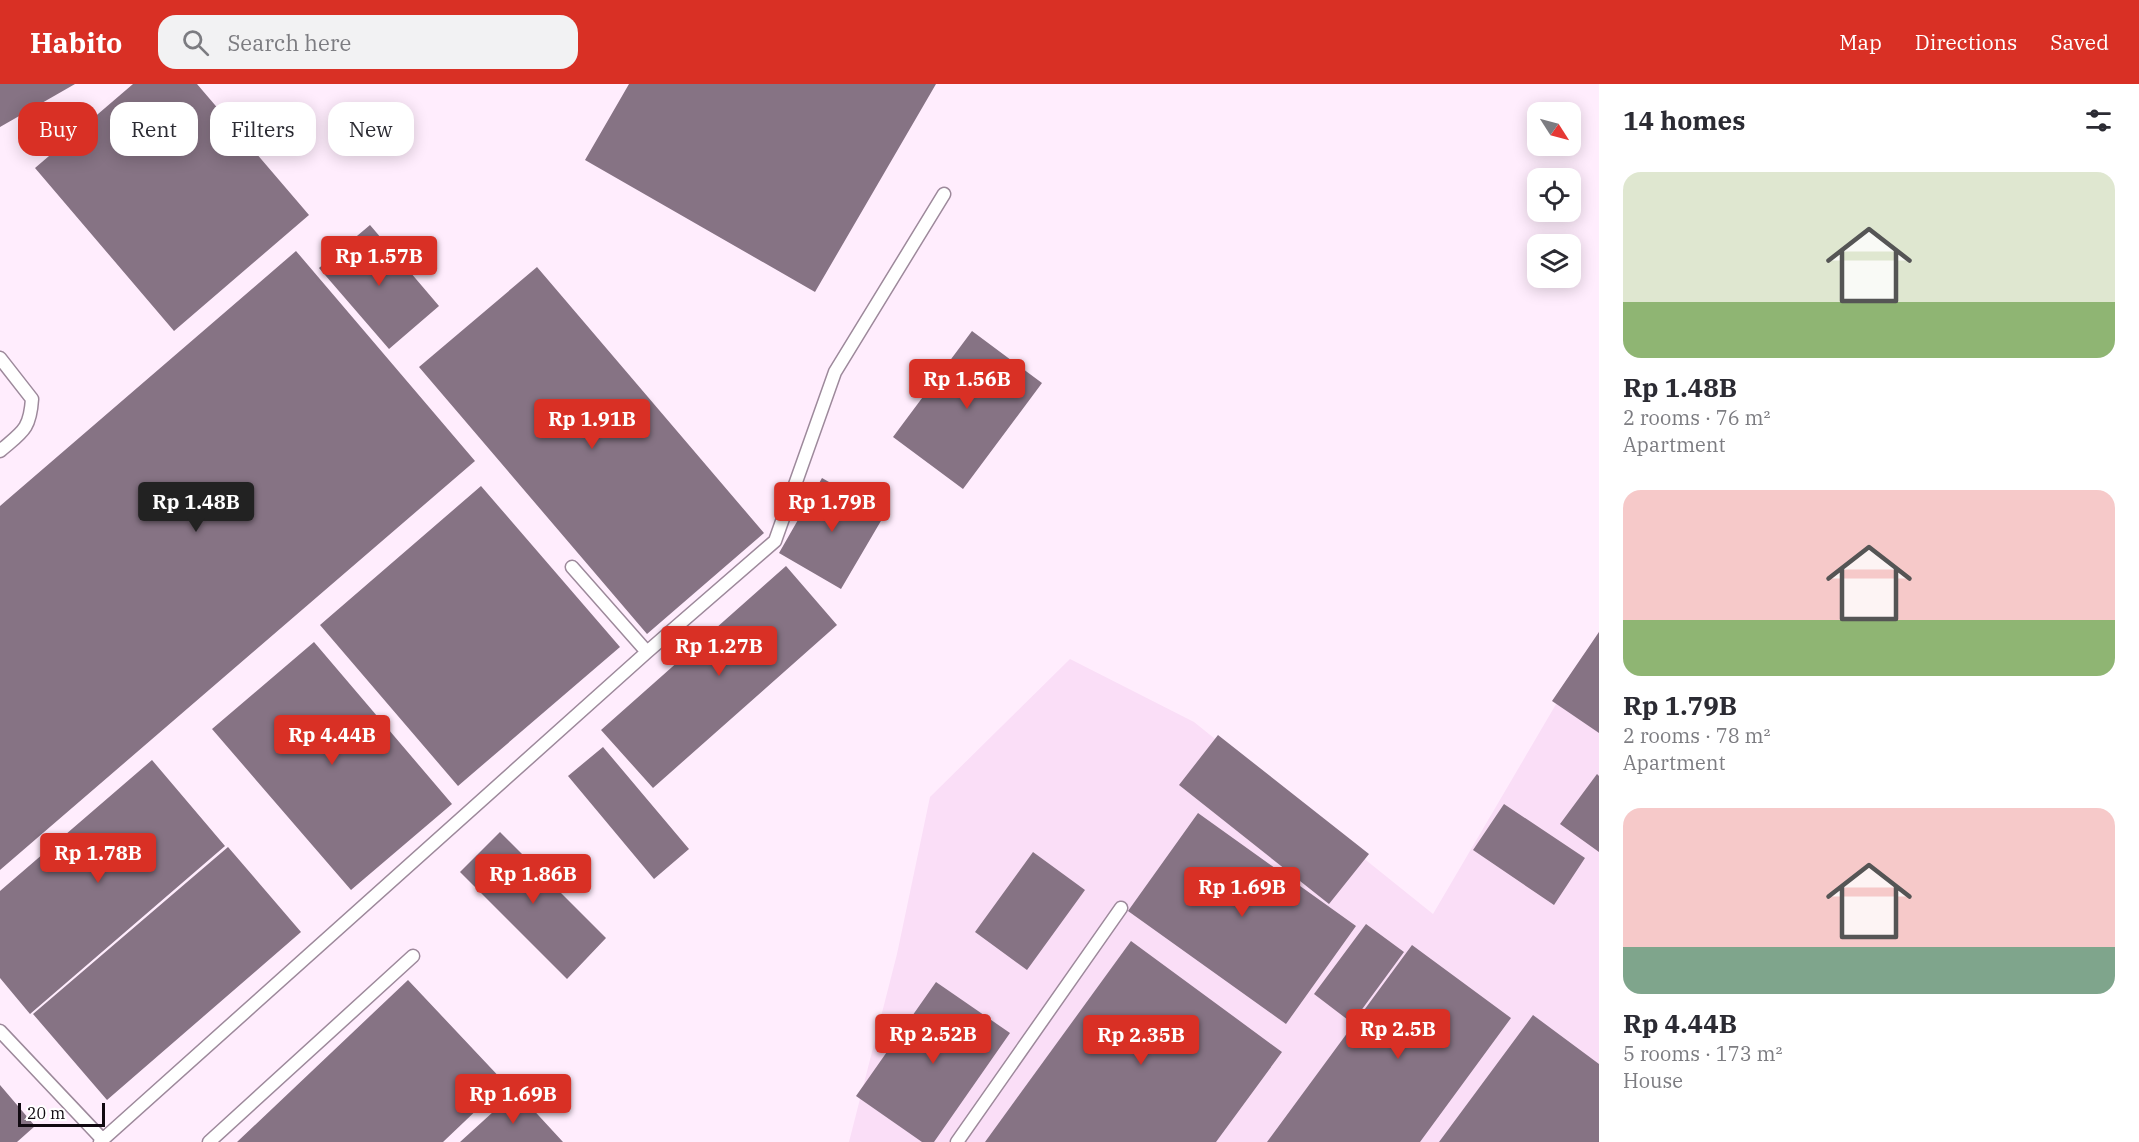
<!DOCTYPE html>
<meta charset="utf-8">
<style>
body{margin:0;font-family:"IBM Plex Serif",serif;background:#f2f2f3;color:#2b2b33;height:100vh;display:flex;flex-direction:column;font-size:22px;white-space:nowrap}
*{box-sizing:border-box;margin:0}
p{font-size:20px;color:#7c7c81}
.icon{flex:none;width:33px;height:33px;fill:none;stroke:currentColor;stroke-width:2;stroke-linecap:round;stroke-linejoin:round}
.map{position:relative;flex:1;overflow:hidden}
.details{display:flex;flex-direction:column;background:#fff;width:540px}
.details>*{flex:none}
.hud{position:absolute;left:18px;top:18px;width:570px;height:54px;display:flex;gap:12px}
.needle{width:39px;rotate:126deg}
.controls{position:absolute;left:1527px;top:18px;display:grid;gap:12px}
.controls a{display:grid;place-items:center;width:54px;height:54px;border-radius:12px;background:#fff;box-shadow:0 3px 15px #0003;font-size:30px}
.scale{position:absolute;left:18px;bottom:15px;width:87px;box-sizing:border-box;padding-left:6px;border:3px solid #110a11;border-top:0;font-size:16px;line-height:21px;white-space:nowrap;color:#110a11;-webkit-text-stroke:4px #fff;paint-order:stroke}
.price{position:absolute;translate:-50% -51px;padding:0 14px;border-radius:6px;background:#d93025;color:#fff;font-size:20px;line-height:39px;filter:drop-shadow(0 2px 3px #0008)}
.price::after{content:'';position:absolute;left:50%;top:36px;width:18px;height:14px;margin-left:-9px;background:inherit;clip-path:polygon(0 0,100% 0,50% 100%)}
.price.current{background:#222;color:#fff}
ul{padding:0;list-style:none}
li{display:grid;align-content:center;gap:12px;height:318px;padding:0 24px}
li span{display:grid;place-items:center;height:186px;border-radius:18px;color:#555}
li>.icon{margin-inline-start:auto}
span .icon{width:108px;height:108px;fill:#fffc;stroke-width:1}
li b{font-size:26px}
h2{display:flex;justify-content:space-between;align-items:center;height:72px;padding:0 24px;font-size:26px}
.tag{padding:0 21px;border-radius:18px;background:#fff;box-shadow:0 3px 15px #0003;font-size:21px;line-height:54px}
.tag.current{background:#d93025;color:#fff}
header{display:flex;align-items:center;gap:36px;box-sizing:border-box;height:84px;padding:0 30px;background:#d93025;color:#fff}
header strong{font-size:28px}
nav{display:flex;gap:33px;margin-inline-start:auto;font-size:21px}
.search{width:420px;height:54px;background:#f2f2f3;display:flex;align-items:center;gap:15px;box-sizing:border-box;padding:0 21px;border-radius:18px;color:#7c7c81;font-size:22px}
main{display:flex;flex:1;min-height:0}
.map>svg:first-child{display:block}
.built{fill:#fadef7}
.building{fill:#867384}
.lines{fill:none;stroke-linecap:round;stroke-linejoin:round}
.lane-casing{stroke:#9d899b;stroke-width:15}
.lane{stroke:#fff;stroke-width:12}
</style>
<header>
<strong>Habito</strong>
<div class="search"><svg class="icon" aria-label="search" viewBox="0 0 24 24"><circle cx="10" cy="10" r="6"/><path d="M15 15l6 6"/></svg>Search here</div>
<nav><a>Map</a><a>Directions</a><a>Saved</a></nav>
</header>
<main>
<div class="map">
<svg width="1599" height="1058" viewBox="0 0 1599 1058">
<rect width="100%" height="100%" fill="#ffedfd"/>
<path class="built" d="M1599,547v511h-750l48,-188 33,-157 140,-138 124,63 239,192z"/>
<path class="building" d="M0,0h75l-75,43z
M133,0h64l112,131 -135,116 -139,-163z
M629,0h307l-121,208 -230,-132z
M370,141l69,81 -50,43 -70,-81z
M296,167l179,210 -475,409v-364z
M537,183l227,266 -117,101 -228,-267z
M972,247l70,52 -79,106 -70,-52z
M822,394l63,36 -44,75 -62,-36z
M481,402l139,161 -162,139 -138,-161z
M786,482l51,59 -184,163 -52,-58z
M1599,548v101l-47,-32z
M314,558l138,162 -101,86 -139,-161z
M1218,651l151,119 -40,50 -150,-119z
M603,663l86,102 -35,30 -86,-103z
M152,676l73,86 -195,168 -30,-36v-87z
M1597,690l2,2v76l-39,-28z
M1504,720l81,54 -31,47 -81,-55z
M1198,729l158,113 -70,98 -158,-113z
M500,748l106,106 -39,41 -107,-107z
M228,763l73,85 -194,168 -74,-86z
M1033,768l52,38 -58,80 -52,-38z
M1366,840l38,28 -52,71 -38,-29z
M1131,857l151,111 -66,90h-231z
M1412,861l99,73 -91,124h-153z
M408,896l97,103 -62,59h-206z
M936,898l74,51 -76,109h-12l-66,-46z
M1533,931l66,49v78h-160z
M0,1001l35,41 -18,16h-17z
M516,1007l47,51h-103z"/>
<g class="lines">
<g class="lane-casing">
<path id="lane" d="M0,274l32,41c-2,31 -10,33 -32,52
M572,483l75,85
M0,947l103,109
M100,1058l547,-490 128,-111 60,-169 109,-178
M209,1058l204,-186
M957,1058l164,-234"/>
</g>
<use href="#lane" class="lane"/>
</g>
</svg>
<div class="controls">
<a><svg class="needle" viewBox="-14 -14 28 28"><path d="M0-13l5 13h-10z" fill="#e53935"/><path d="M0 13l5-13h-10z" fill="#7c7c81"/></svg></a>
<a><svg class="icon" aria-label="locate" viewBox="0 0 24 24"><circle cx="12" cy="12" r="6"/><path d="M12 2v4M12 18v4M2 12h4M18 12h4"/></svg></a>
<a><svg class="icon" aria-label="layers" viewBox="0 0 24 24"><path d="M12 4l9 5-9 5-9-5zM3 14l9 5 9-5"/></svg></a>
</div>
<div class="scale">20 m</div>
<b class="price" style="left:379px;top:203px">Rp 1.57B</b>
<b class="price" style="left:967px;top:326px">Rp 1.56B</b>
<b class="price" style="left:592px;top:366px">Rp 1.91B</b>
<b class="price current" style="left:196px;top:449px">Rp 1.48B</b>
<b class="price" style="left:832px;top:449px">Rp 1.79B</b>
<b class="price" style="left:719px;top:593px">Rp 1.27B</b>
<b class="price" style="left:332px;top:682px">Rp 4.44B</b>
<b class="price" style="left:98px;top:800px">Rp 1.78B</b>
<b class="price" style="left:533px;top:821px">Rp 1.86B</b>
<b class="price" style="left:1242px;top:834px">Rp 1.69B</b>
<b class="price" style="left:1398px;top:976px">Rp 2.5B</b>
<b class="price" style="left:933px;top:981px">Rp 2.52B</b>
<b class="price" style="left:1141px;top:982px">Rp 2.35B</b>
<b class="price" style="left:513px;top:1041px">Rp 1.69B</b>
<div class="hud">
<a class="tag current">Buy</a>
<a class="tag">Rent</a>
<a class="tag">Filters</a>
<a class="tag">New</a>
</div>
</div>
<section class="details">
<h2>14 homes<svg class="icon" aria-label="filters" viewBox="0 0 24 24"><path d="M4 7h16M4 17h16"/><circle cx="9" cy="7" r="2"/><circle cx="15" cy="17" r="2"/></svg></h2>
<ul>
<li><span style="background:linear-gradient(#dfe7d0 70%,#8fb573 0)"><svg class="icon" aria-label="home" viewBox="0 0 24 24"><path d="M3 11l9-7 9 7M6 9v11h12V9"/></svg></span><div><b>Rp 1.48B</b><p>2 rooms · 76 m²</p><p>Apartment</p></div></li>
<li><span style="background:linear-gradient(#f6c9c9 70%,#8fb573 0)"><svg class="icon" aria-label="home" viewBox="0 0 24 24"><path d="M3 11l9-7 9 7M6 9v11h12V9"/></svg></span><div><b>Rp 1.79B</b><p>2 rooms · 78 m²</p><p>Apartment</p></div></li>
<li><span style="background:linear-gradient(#f6c9c9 75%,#7fa58c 0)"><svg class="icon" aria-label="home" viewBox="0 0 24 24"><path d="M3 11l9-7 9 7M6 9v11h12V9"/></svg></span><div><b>Rp 4.44B</b><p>5 rooms · 173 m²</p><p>House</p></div></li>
</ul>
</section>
</main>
